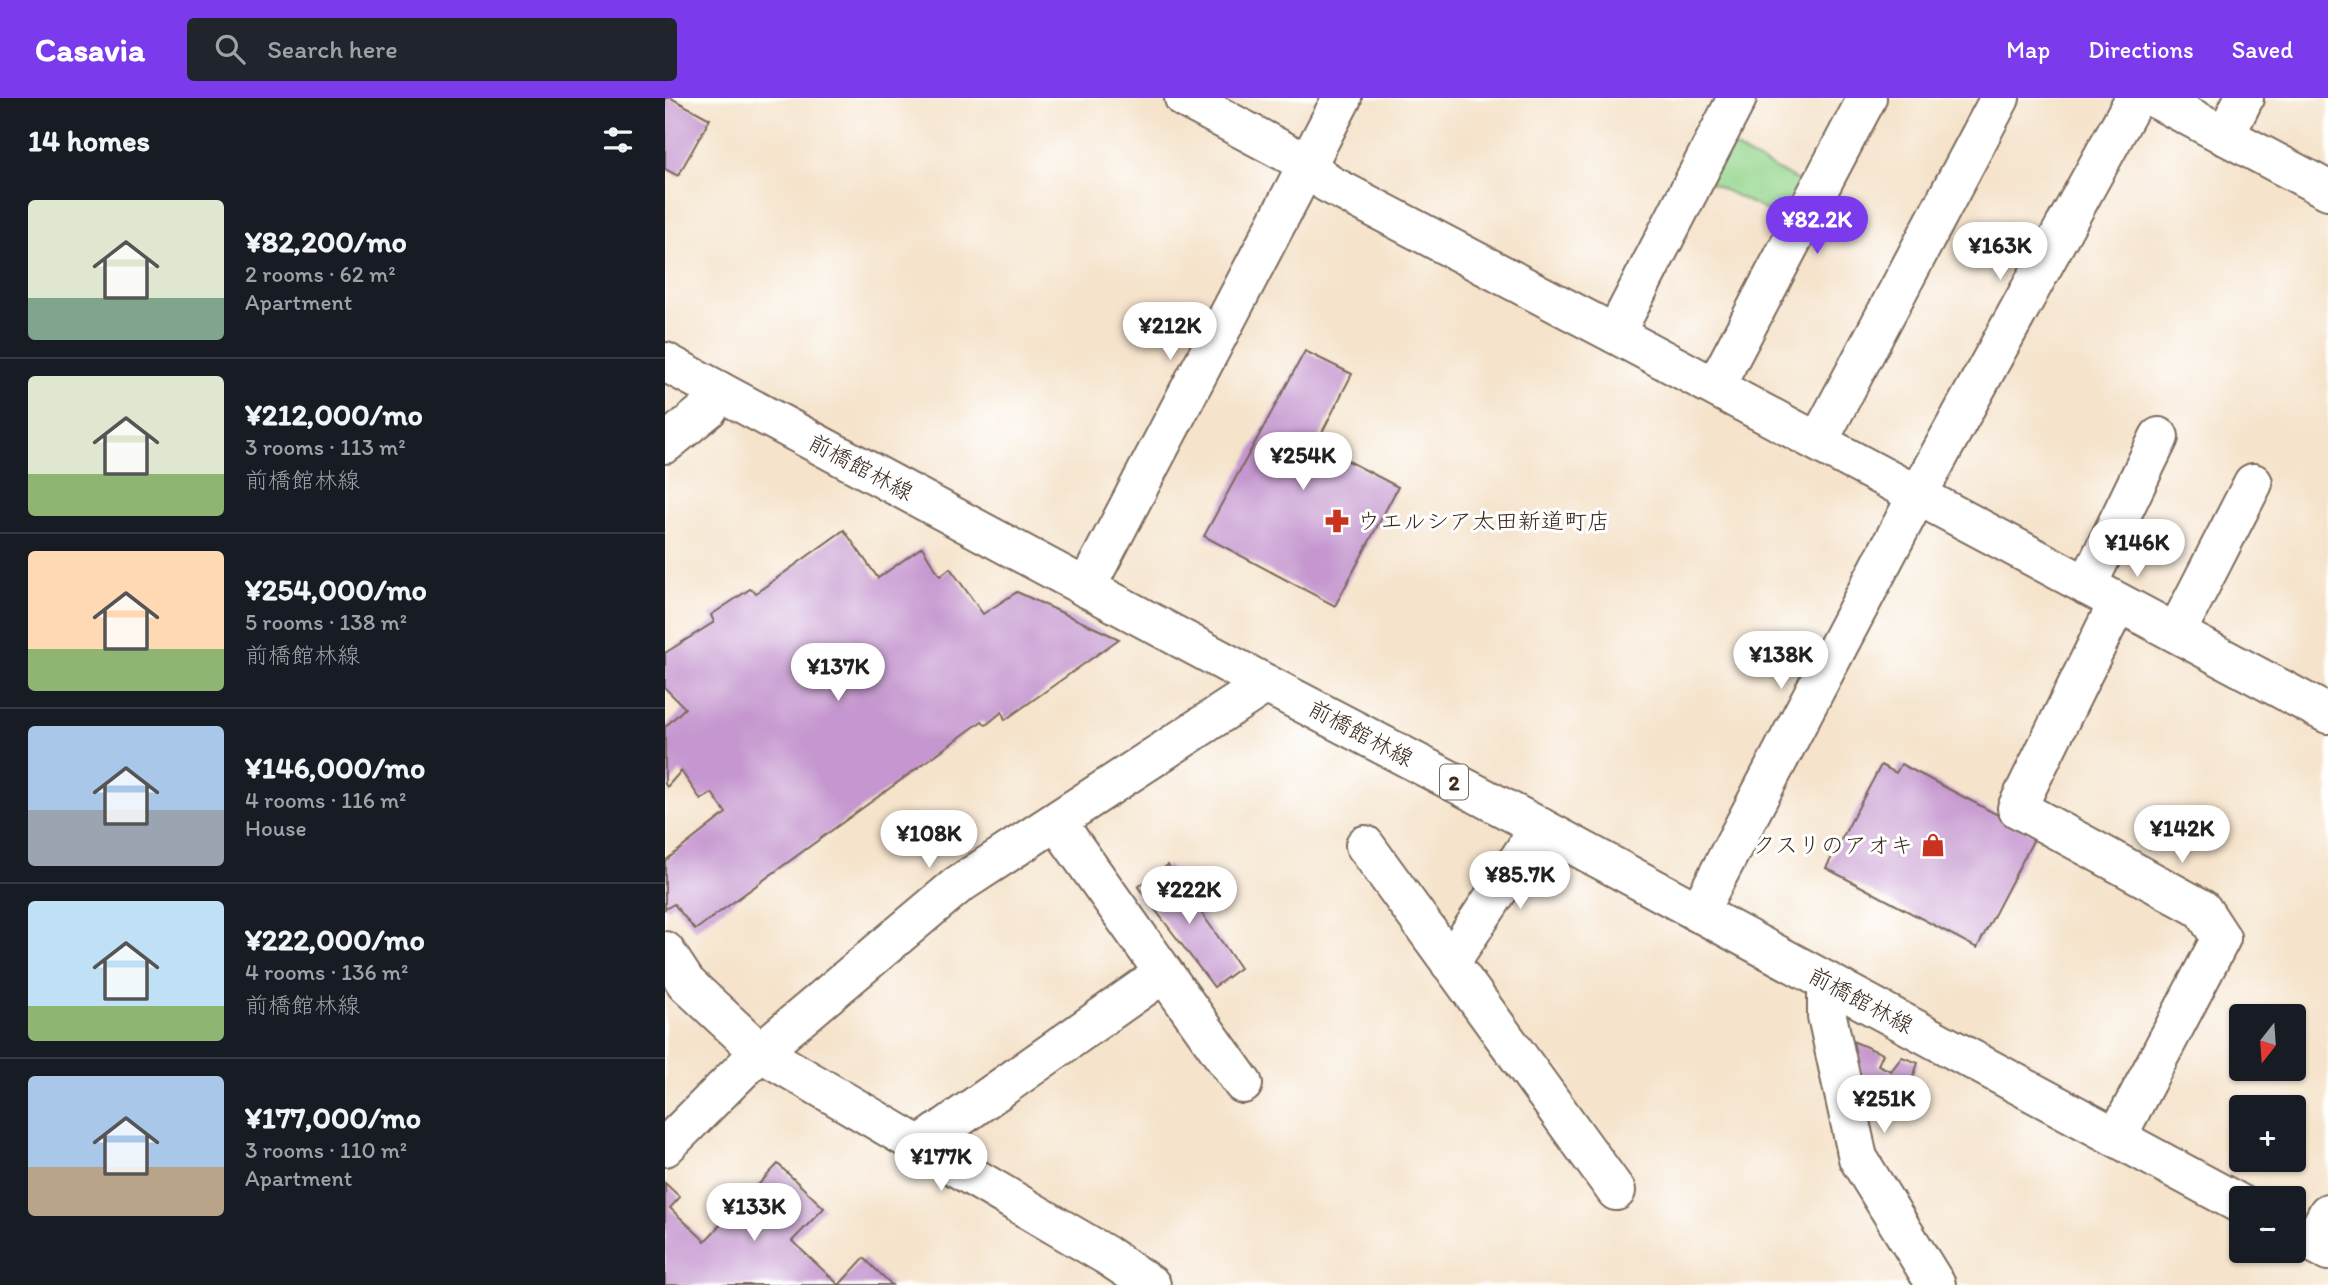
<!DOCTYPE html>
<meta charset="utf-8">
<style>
body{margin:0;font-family:Itim,"Klee One",sans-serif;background:#20242c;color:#f1f3f6;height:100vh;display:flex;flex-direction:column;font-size:26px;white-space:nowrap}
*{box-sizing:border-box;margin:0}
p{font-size:23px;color:#9ea1a6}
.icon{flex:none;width:38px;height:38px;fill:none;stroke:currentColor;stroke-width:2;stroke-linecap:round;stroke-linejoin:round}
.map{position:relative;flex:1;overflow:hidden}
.sheet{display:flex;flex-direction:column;background:#171b24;width:665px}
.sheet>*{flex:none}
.needle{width:46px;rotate:197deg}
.buttons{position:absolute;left:1564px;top:906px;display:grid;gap:14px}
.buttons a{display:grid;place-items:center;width:77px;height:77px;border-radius:7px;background:#171b24;box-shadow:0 2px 5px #0004;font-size:35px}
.price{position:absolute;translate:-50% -60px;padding:0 16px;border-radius:24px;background:#fff;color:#222;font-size:23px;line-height:46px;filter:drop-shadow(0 2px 4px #0008)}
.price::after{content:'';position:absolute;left:50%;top:42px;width:21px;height:16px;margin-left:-10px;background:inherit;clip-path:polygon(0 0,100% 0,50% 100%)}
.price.active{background:#7c3aed;color:#fff}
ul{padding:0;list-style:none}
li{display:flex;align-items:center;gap:21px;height:175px;padding:0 28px}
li+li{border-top:2px solid #363941}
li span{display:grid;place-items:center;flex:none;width:196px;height:140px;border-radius:7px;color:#555}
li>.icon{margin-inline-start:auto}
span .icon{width:84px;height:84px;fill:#fffc;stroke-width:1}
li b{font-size:30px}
h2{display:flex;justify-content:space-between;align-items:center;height:84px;padding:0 28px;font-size:30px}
header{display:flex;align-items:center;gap:42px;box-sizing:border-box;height:98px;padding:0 35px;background:#7c3aed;color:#fff}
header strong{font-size:33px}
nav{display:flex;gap:38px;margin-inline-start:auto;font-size:24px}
.search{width:490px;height:63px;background:#20242c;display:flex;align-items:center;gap:18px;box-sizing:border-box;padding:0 24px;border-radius:7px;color:#9ea1a6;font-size:26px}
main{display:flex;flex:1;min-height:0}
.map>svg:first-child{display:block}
.green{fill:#95d68e;stroke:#688056;stroke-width:2}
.building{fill:#c596cf}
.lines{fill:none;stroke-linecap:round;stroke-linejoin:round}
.minor-casing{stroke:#7c6b5b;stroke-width:42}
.major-casing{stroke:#7c6b5b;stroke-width:42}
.minor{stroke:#fff;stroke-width:38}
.major{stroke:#fff;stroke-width:38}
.labels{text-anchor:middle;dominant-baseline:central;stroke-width:6;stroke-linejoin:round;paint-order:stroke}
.shield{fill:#fff;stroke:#766a62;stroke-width:2}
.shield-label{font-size:21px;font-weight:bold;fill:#3b2a1e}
.street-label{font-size:23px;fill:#3b2a1e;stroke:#fff}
.poi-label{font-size:23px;fill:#3b2a1e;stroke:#fff;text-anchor:start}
</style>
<header>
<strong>Casavia</strong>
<div class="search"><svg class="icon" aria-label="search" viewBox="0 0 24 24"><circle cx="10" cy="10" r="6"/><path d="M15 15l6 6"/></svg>Search here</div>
<nav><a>Map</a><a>Directions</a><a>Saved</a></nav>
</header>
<main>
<section class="sheet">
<h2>14 homes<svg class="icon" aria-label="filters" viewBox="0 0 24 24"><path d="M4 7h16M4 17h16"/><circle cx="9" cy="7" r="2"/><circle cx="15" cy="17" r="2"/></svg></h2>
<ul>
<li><span style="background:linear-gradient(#dfe7d0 70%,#7fa58c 0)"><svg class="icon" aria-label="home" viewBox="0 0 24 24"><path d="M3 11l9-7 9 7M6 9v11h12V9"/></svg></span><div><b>¥82,200/mo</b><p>2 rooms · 62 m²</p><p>Apartment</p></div></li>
<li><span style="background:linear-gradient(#dfe7d0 70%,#8fb573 0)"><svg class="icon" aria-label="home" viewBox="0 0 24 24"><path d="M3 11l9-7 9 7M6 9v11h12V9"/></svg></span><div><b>¥212,000/mo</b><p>3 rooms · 113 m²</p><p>前橋館林線</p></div></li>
<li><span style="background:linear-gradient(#ffd9b3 70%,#8fb573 0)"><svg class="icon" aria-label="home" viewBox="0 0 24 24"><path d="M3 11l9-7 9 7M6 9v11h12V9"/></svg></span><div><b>¥254,000/mo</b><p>5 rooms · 138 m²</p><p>前橋館林線</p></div></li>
<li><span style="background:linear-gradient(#a9c7e8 60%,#9aa5b1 0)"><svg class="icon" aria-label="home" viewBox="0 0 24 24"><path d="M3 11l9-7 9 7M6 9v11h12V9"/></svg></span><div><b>¥146,000/mo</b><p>4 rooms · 116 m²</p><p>House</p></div></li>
<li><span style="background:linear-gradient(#bfe0f5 75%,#8fb573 0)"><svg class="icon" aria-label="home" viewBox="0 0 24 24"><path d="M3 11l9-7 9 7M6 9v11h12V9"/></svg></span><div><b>¥222,000/mo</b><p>4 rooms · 136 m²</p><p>前橋館林線</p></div></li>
<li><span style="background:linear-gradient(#a9c7e8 65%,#b9a48a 0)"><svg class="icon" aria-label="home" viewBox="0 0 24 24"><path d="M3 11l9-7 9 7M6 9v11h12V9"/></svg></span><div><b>¥177,000/mo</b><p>3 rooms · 110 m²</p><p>Apartment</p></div></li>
</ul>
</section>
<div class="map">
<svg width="1663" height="1187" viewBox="0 0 1663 1187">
<rect width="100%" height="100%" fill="#fff"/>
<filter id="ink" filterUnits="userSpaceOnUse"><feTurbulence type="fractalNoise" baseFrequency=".0143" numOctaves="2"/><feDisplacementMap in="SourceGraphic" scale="14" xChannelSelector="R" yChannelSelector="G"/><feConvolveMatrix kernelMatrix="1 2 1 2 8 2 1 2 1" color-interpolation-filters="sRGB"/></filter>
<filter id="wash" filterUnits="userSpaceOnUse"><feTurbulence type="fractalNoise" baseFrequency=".00686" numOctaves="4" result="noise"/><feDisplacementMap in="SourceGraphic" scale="28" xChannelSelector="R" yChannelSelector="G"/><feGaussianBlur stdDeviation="1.57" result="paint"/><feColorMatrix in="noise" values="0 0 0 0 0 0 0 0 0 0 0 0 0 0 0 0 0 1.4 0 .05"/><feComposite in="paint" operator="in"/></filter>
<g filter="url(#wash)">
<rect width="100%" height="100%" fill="#f5e3cb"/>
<path class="green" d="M1051,40l102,53 -19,36 -103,-51z"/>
<g id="blocks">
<path class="building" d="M0,0h6l39,21 -32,57 -13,-7z
M640,253l47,23 -36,70 82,43 -63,119 -131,-70z
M179,432l34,48 44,-31 18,29 10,-8 33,46 34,-22 102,47 -114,81 -3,-8 -16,13 -4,-4 -287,209 -21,-26 -9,5v-48l61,-48 -14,-20 -11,7 -20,-29 -14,16 -2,-3v-57l20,-19 -20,-20v-35l49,-31 -3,-7 39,-26 6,4z
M1236,666l135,71 -59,113 -151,-80 55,-103 15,8z
M503,767l72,103 -26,19 -76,-100z
M1185,942l33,14 -5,11 13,6 11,-14 16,6 -17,47 -45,-16z
M113,1066l46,44 -32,33 47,44 25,-27 28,27h-227v-102l15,14 -10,11 35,33z"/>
</g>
</g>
<g filter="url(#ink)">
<use href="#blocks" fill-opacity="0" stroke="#7c6b5b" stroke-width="2"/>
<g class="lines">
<g class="minor-casing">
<path id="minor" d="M519,0l122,65 21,20 288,151 713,380
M1489,0l174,92
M1560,38l19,-38
M950,236l122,-236
M1050,289l152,-289
M1153,344l182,-344
M0,346l43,-35 11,-18
M1422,488l72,-149
M421,490l256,-490
M1511,535l77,-150
M391,723l187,263
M700,747l251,346
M1033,815l219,-417 218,-398
M0,853l21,32 74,69 346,203 45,30
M785,865l90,-136
M1162,884v34l31,142 78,127
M1452,1039l104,-199 -19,-29 -185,-101 101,-206
M254,1048l245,-173
M0,1049l95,-95 198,-167 308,-201
M1647,1145l16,-30"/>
</g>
<g class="major-casing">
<path id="major" d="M0,264l601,322 274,143 702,378
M1629,1135l34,18"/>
</g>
<use href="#minor" class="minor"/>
<use href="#major" class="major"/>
</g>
</g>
<defs>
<g id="pharmacy-bare" transform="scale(1.89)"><path d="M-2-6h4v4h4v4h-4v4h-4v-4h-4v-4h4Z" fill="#c8321e" stroke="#fff" stroke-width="2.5" paint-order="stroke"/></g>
<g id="shop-bare" transform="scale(1.89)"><path d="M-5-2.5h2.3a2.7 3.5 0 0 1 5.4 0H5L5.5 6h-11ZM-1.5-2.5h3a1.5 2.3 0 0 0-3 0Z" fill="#c8321e" stroke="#fff" stroke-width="2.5" paint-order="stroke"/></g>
</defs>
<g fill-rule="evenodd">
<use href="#pharmacy-bare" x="672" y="423"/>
<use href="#shop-bare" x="1268" y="747"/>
</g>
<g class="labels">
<rect class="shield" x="775" y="666.5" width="28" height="35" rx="5"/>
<g class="shield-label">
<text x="789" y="684">2</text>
</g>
<g class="street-label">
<text transform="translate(196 369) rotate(28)">前橋館林線</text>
<text transform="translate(696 635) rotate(28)">前橋館林線</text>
<text transform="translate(1196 902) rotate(28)">前橋館林線</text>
</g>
<g class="poi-label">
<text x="692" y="423">ウエルシア太田新道町店</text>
<text x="1248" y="747" text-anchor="end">クスリのアオキ</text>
</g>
</g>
</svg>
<div class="buttons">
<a><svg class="needle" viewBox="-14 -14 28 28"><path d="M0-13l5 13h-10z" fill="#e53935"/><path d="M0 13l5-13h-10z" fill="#9ea1a6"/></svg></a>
<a>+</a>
<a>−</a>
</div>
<b class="price active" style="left:1152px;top:158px">¥82.2K</b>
<b class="price" style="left:1335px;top:184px">¥163K</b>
<b class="price" style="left:505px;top:264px">¥212K</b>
<b class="price" style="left:638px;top:394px">¥254K</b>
<b class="price" style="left:1472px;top:481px">¥146K</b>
<b class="price" style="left:1116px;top:593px">¥138K</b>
<b class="price" style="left:173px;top:605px">¥137K</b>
<b class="price" style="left:1517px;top:767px">¥142K</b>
<b class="price" style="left:264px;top:772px">¥108K</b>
<b class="price" style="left:855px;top:813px">¥85.7K</b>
<b class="price" style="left:524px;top:828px">¥222K</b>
<b class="price" style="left:1219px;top:1037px">¥251K</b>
<b class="price" style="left:276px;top:1095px">¥177K</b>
<b class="price" style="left:89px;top:1145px">¥133K</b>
</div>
</main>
